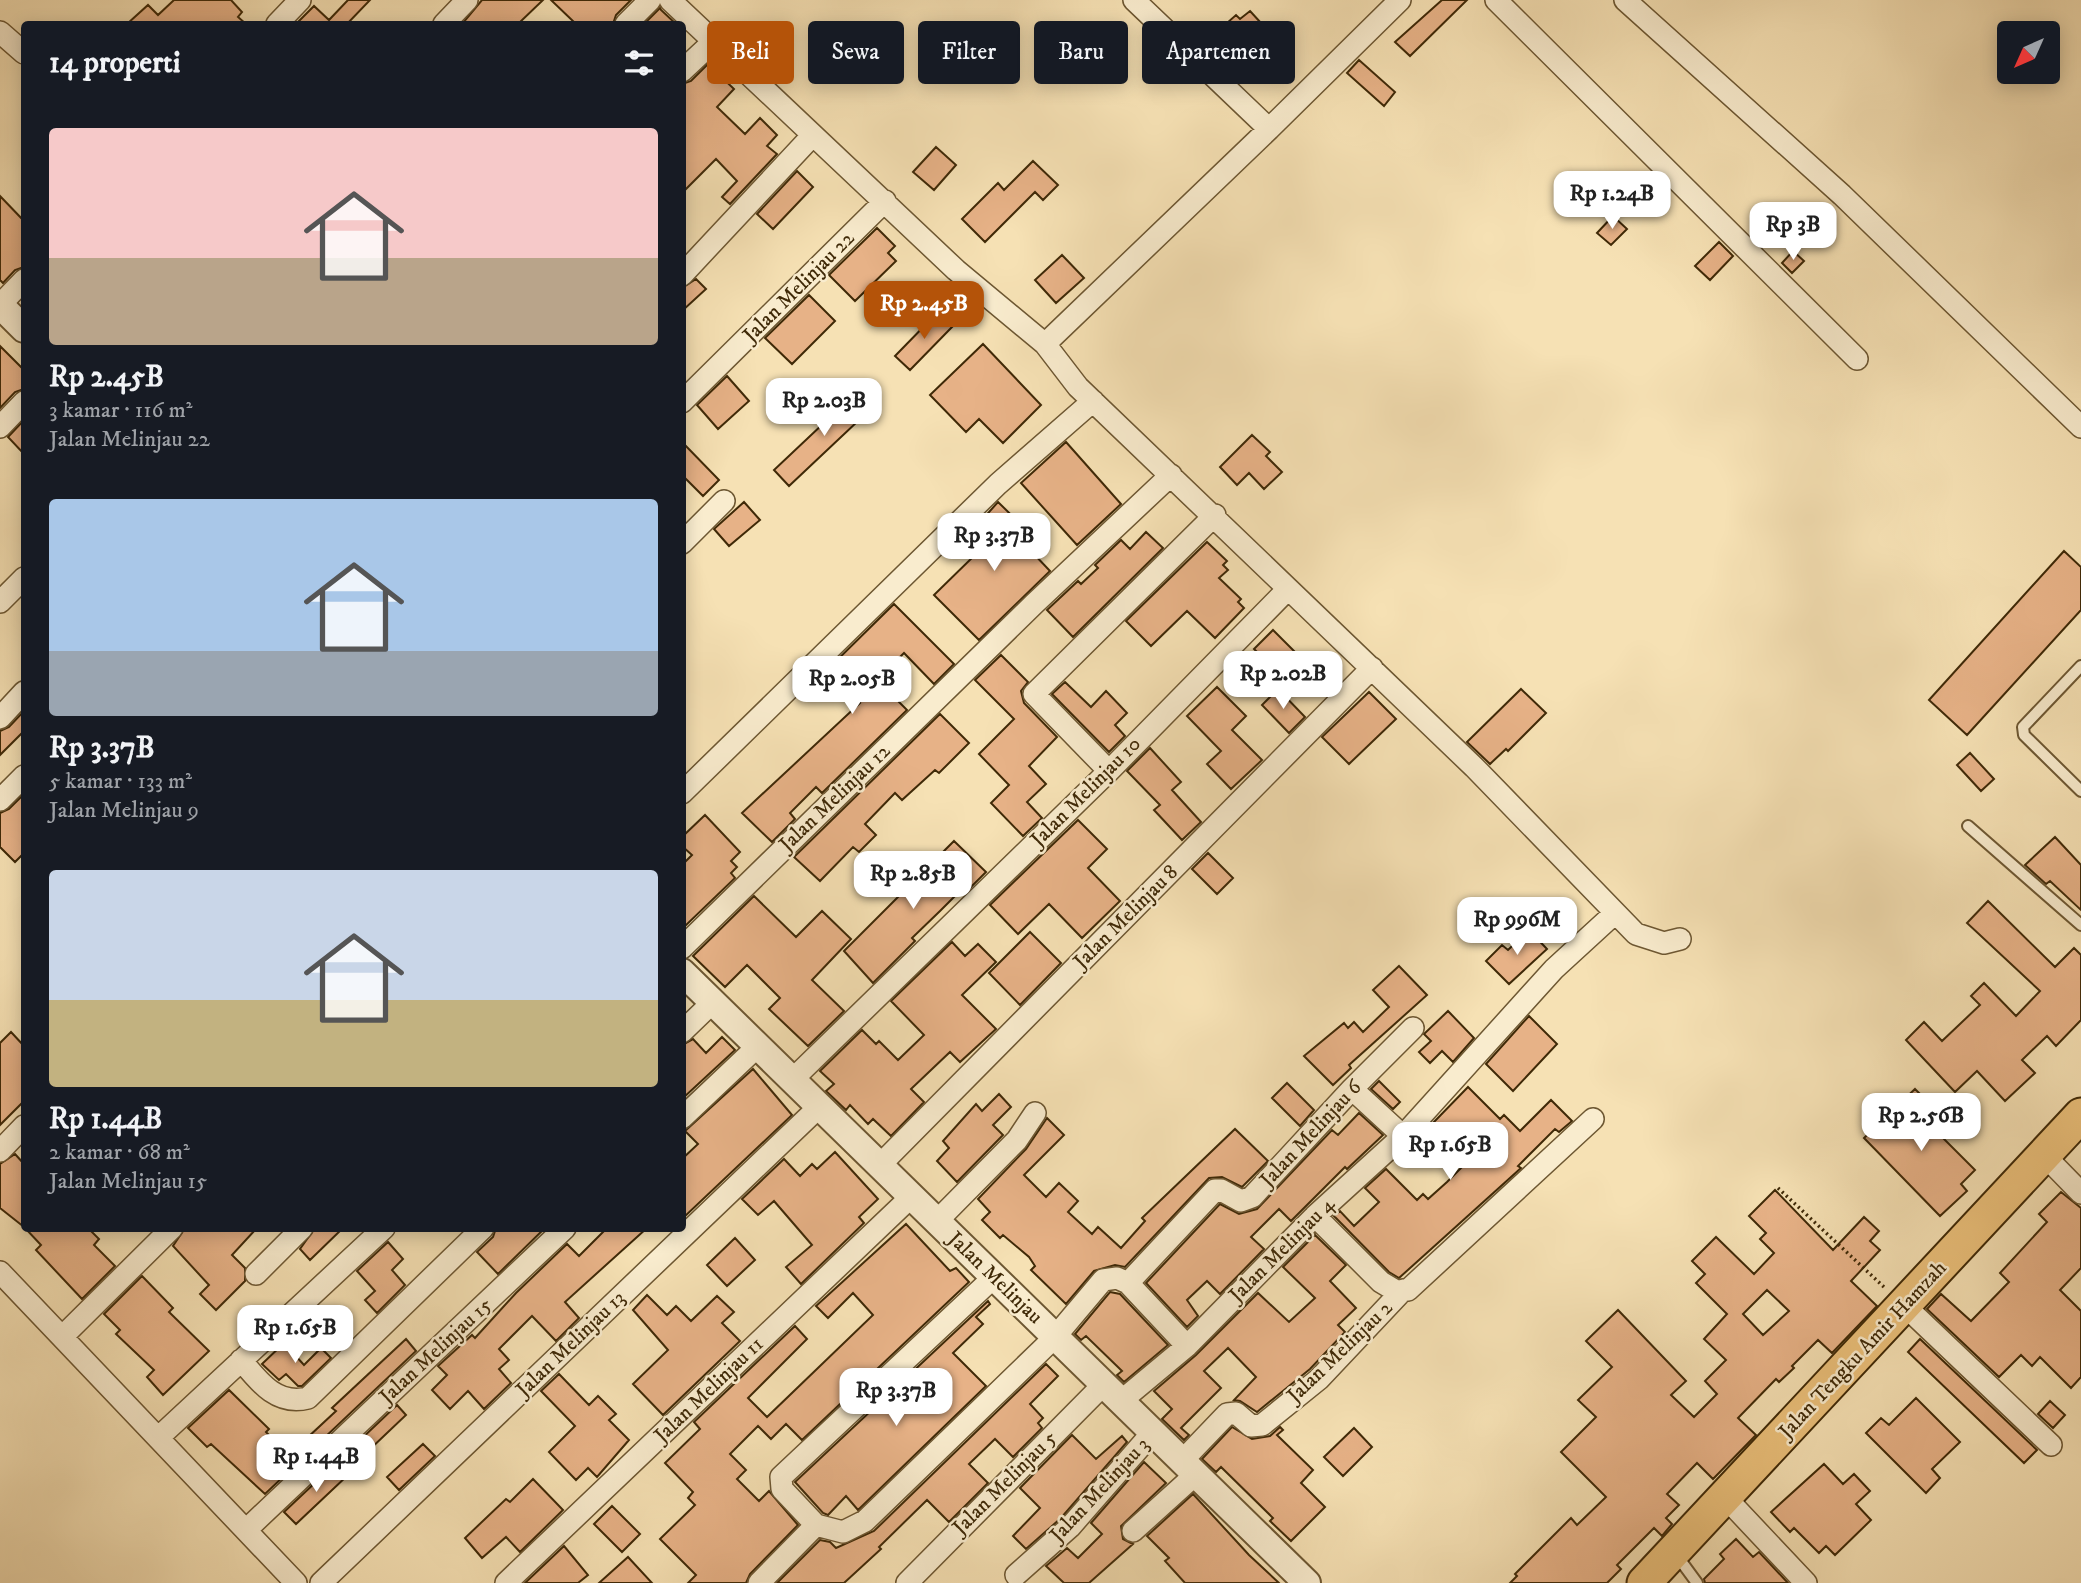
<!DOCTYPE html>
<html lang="id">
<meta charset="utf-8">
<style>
body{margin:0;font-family:"IM FELL DW Pica",serif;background:#242831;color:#f1f3f6;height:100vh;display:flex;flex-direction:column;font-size:26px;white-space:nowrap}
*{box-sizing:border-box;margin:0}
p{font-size:23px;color:#9ea1a6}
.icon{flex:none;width:38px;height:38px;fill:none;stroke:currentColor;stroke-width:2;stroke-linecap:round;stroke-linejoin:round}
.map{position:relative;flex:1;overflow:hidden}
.details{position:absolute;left:21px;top:21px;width:665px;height:1211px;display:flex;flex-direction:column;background:#171b24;border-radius:7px;box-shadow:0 4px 18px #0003}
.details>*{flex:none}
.top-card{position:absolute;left:707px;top:21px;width:665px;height:63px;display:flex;gap:14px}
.needle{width:46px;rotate:225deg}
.fabs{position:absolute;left:1997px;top:21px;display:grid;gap:14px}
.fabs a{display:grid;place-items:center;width:63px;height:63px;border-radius:7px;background:#171b24;box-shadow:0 4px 18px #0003;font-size:35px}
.price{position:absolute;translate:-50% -60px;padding:0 16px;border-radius:14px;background:#fff;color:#222;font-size:23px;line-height:46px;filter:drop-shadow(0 2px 4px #0008)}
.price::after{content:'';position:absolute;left:50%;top:42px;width:21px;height:16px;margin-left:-10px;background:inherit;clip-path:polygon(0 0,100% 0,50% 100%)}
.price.selected{background:#b45309;color:#fff}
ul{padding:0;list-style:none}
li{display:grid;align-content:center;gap:14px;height:371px;padding:0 28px}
li span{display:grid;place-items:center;height:217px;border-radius:7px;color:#555}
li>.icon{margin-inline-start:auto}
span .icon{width:126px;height:126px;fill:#fffc;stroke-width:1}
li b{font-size:30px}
h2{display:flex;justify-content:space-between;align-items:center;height:84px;padding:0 28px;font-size:30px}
.pill{padding:0 24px;border-radius:7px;background:#171b24;box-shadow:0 4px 18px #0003;font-size:24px;line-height:63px}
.pill.selected{background:#b45309;color:#fff}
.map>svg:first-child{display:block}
.building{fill:#e7b287;stroke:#3f2907;stroke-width:2;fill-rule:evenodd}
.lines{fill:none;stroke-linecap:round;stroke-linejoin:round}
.service-casing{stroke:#6d5732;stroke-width:14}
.minor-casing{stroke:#6d5732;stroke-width:24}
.tertiary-casing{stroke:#6d5732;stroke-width:30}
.primary-casing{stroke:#3f2907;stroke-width:37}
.path{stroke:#3f2907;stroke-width:3.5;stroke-dasharray:2 3.5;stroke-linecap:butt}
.service{stroke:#f9ecce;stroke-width:10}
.minor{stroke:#f9ecce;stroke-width:21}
.tertiary{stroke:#f9ecce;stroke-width:26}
.primary{stroke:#ebc07a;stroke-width:33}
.labels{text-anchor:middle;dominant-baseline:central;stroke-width:5;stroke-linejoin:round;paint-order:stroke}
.street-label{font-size:21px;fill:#3f2907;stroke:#f9ecce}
</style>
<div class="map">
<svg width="2081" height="1583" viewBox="0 0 2081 1583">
<rect width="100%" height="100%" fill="#f6e1b4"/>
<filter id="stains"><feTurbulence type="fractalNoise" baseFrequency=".00286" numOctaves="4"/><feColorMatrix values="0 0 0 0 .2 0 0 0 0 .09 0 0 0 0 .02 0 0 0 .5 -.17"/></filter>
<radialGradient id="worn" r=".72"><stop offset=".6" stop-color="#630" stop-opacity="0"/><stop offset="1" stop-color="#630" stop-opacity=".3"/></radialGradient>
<path class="building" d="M174,0h57l11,12 -4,5 8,7h-119l21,-19 10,10z
M348,0h22l-23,24h-51l18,-18 15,14z
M482,0h61l-25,24h-56z
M551,0h80l-15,15 -3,9h-37z
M1442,0h25l-57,56 -15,-14z
M660,8l1,2 15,14h-32z
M1250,11l11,12 -10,9 6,7 -27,24 -21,-24 27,-24 4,4z
M1359,60l36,32 -11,14 -37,-33z
M708,64l26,25 -17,18 28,27 15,-16 17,17 -10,11 10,8 -47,50 -8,-7 15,-16 -21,-22 -34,34v-109l9,-3z
M936,147l20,18 -22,25 -21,-18z
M1033,161l25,24 -15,15 -8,-8 -50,50 -23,-23 36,-36 6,7z
M797,171l16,16 -40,42 -16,-15z
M0,196l24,25v46l-9,3 -12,13 -3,-3z
M1613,216l14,13 -16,16 -14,-12z
M877,228l18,18 -7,7 8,8 -41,40 -26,-26z
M1719,242l14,14 -23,24 -15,-14z
M1793,251l11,10 -12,12 -10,-10z
M1062,255l22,23 -28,25 -21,-23z
M696,279l10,10 -24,22v-23z
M809,295l26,26 -43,43 -27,-26z
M938,312l15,14 -43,44 -15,-14z
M983,344l58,61 -38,38 -24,-24 -13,13 -36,-37z
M0,346l24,24v19l-9,3 -15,16z
M727,376l22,25 -31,28 -21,-24z
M860,389l15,16 -86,81 -15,-16z
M24,420v34l-16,-17z
M1252,435l18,17 -4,4 16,16 -18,17 -15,-16 -12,12 -17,-18z
M682,442l37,38 -16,16 -21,-21z
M1066,442l55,62 -44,41 -56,-62z
M744,502l16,18 -31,26 -15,-17z
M998,502l43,42 -9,8 18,19 -71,69 -45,-45 44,-43 -13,-13z
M1146,532l17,16 -90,89 -26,-27 31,-29 3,3 17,-16 -3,-3 26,-25 9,9z
M1207,542l20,19 -4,4 5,5 -9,8 22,21 -3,3 6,6 -29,30 -28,-27 -36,35 -25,-25z
M2064,551l17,16v43l-114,125 -38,-35z
M894,604l60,60 -20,20 -30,-31 -27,27 30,30 -85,83 -6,-6 -26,26 5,6 -23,23 -30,-29 118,-110 -32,-34z
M1273,630l27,27 -18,19 -28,-27z
M1001,655l27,27 -7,9 3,12 33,34 -28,29 17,18 -19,18 15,16 -19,18 -32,-33 18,-18 -30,-31 35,-35 -39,-39z
M1065,682l26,25 15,-16 21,22 -12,12 10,11 -16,16 -57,-58z
M1217,687l29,29 -14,14 30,30 -31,29 -24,-25 14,-13 -34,-35z
M1278,689l27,28 -16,16 -27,-28z
M1521,689l25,24 -38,38 -2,-2 -16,15 -23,-22z
M1369,692l27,27 -47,45 -27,-27z
M24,711v20l-24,24v-24l9,-4z
M940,714l29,29 -30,30 -4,-3 -33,30 -7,-7 -30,31 11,11 -17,17 -6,-5 -33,34 -26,-24z
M1150,748l31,34 -9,8 29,32 -19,18 -28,-30 6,-5 -33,-34z
M1970,753l24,26 -13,12 -24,-26z
M24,794v59l-9,9 -15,-15v-34l9,-4z
M705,815l35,37 -9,9 6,6 -6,6 4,5 -53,51v-64l10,-10 -10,-9v-9z
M1078,820l29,29 -19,19 32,33 -38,37 -33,-34 -31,30 -28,-29z
M2055,837l26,28v45l-31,-29 -4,3 -21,-19z
M954,841l32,31 -19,19 -3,-4 -24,24 -28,27 3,3 -42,42 -29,-32z
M1208,853l25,25 -16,16 -25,-25z
M754,896l42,41 26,-26 29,28 -39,41 32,31 -36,35 -39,-37 11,-11 -33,-33 -22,22 -32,-31z
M1988,901l67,66 19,-19 7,7v65l-25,26 -9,-10 -25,24 13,13 -30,28 -28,-30 -22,21 -49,-52 18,-18 18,19 38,-36 -9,-9 13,-13 32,33 24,-25 -73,-68z
M1529,930l18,19 -38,35 -23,-23 16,-16 6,5z
M1030,932l31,31 -41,42 -31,-32z
M952,942l13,14 13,-12 18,18 -34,33 34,34 -36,33 -10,-10 -39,37 13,13 -33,34 -18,-17 -5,5 -18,-19 -4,5 -20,-19 8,-7 -14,-13 42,-41 14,14 3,-3 19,19 26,-25 -33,-34z
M1399,966l28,29 -78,70 2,3 -18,17 -29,-29 40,-33 4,5 6,-6 9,10 26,-25 -16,-17z
M1448,1011l26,27 -21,24 -11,-11 -12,12 -11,-11 12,-11 -7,-7z
M1529,1016l28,28 -44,47 -27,-27z
M11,1032l13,14v55l-24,24v-82z
M722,1037l13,13 -53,49v-54l11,-6 13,14z
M753,1069l39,46 -110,104v-60l16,-15 -13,-13z
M1379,1081l21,21 -7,7 -22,-20z
M1287,1083l27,27 -14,16 -28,-28z
M1468,1087l32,32 4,-4 16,16 31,-31 21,21 -13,11 -4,-3 -37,37 3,2 -122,110 -10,-6 -55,-56 6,-5 14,15 25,-24 -14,-14 21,-19 31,31 6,-6 5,5 19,-17 21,-21 -36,-37z
M1915,1089l24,24 -11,10 47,47 -14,14 6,7 -27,25 -76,-78z
M999,1094l12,13 -18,18 10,10 -46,47 -20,-21 12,-13 -6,-7 33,-37 6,7z
M1359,1113l24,22 -36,34 -2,-2 -54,54 -12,-12 -28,28 13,12 -44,45 -13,-13 -20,19 11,16 -11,11 -41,-44 74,-79 19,10 18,-5 75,-79 6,5z
M1047,1118l17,17 -40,40 22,22 13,-14 19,18 -10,11 24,22 6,-7 23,21 24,-27 -3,-3 93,-89 33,32 -26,26 -20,-10 -13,1 -84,89 -10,-2 -21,6 -28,33 -35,-34 4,-4 -6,-9 -26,-22 -3,3 -18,-18 8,-8 -12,-13 48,-50z
M835,1152l43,47 -19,18 5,6 -63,61 -15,-17 26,-22 -38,-44 -16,14 -16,-16 42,-40 16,17 12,-12 5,5z
M15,1154l9,10v63l-24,-19v-44z
M1775,1190l58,60 31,-33 15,14 -9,10 10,9 -29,31 26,25 -45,47 -14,-13 -26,26 2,2 -15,14 -3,-3 -38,39 18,17 -43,44 -16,-16 -30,31 12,11 -13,13 6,6 -10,12 -8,-8 -37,37 4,4 -14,14h-97l7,-7 -2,-2 56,-56 6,7 29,-28 -45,-45 35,-35 -18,-17 34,-33 -26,-26 32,-31 68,71 -15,14 23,22 23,-23 -12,-13 21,-21 -22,-21 23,-25 -31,-31 9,-9 -13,-13 24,-24 38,37 20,-21 -14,-14 6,-6 -17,-17zM1767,1290l22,21 -26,24 -20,-21z
M2061,1192l20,16v60l-21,22 21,21v66l-10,11 -31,-31 -8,9 -11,-11 -22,22 -72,-68 14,-15 30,27 38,-39 -9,-9 47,-51 -8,-8z
M906,1224l44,47 6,-3 13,14 -167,158 -16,-16 -15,15 -13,-13 -28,28 16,16 -9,9 22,22 10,-10 29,34 -48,49 -4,9h-58l8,-8 -36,-36 35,-34 -7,-7 5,-6 -28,-29 35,-34 -6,-7 101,-96 12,13 -59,59 19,19 106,-102 -20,-22 -25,25 -12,-12z
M25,1228h63l11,11 -5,6 21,21 -33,33 -46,-49 5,-5z
M185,1228h72l-25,27 13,13v13l-29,29 -16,-16 9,-9 -36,-39z
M315,1228h28l-33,32 -10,-11z
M496,1228h49l-47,46 -21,-22 16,-15z
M607,1228h40l-82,74 14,16 -23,23 -24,-25 -33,33 10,11 -10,9 12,14 -27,26 -16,-18 -18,18 -18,-19 15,-15 -9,-9 34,-31 3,3 41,-45 51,-49 12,12z
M1315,1235l31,30 -16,16 26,27 -18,17 7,7 -35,37 -53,43 -17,-11 -6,-1 22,-23 -28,-29 -24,23 17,17 -40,40 8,7 -5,5 -22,-21 10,-10 -18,-18 42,-36 62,-62 31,29 26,-24 -32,-31z
M735,1238l20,22 -28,26 -20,-21z
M388,1242l15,17 -11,11 13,15 -28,28 -12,-13 10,-9 -18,-20z
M142,1276l31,32 -4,4 40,39 -46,44 -16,-18 7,-7 -38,-36 4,-4 -16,-16z
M1110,1292l10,2 48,51 -44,37 -7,-7 5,-4 -36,-35 -5,4 -6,-6z
M647,1295l20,20 9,-9 15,15 26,-25 17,16 -12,11 18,18 -77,74 -30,-31 35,-34 -35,-40z
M988,1301l2,3 -14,13 7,7 -30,29 33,33 -128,124 -12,-14 -18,19 -5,-2 -28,-31z
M406,1339l10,12 -151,143 -54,-50 -4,3 -19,-19 41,-38 40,39 -3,3 19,20 5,-4 3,3 43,-40 -4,-3z
M1920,1339l117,111 -13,13 -116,-111z
M284,1343l20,22 17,-17 10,10 -29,28h-4l-12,-12 -7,6 -17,-16z
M1046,1364l12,12 -28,28 13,14 -5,5 4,5 -29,29 -18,-18 -26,25 19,19 -39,39 -22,-22 -48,47 2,2 -37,34h-67l43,-43 10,2 6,6 38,-17z
M559,1374l30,31 9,-9 18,18 -7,6 20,20 -32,37 -9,-9 -12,12 -27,-28 26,-26 -34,-35z
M1916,1398l44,44 -28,27 8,9 -14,15 -60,-60 15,-15 8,7z
M2050,1401l15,14 -12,13 -15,-14z
M397,1405l9,10 -39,37 -9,-10z
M1232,1427l20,12 18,-3 10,-9 3,3 -6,5 36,35 -12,13 24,24 -34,34 -21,-20 3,-3 -52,-51 -5,5 -14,-13z
M1354,1428l18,19 -29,29 -19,-19z
M1072,1435l24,24 26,-23 5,6 -66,76 -35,31 -13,-13 27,-28 -20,-20z
M423,1444l12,12 -36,34 -12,-13z
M1144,1462l22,21 -45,43 2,13 10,5 -44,39h-25l-18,-17 21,-18 11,10 24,-24 -11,-11z
M336,1463l12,12 -52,49 -12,-12z
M1824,1464l19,20 11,-10 16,17 -14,13 15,16 -36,35 -9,-9 -7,7 -25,-25 -4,4 -19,-20z
M533,1479l30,31 -43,42 -14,-15 -24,21 -17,-20 41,-39 4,3z
M1193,1494l56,61 30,28h-94l-20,-22 4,-3 -22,-22z
M612,1506l28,28 -18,18 -28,-28z
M1736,1539l17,18 6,-5 29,31h-83l-1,-4 20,-20 -4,-5z
M564,1546l24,29 -10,8h-53z
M628,1557l24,26h-53z"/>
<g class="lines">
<g class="service-casing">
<path id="service" d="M2081,666l-58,61 1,8 57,56
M1968,826l113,99
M1675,1553l22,30"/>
</g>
<g class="minor-casing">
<path id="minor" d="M670,0l286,270 89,74 33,43 396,380 162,167 28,9 16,-4
M1134,0l135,129 131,-129
M1496,0l361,359
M1625,0l217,195 239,232
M277,24l23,-24
M444,24l23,-24
M626,24l24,-24
M0,32l24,21
M682,71l32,-30
M682,275l130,-139
M0,305l24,-25
M1045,344l224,-215
M682,402l203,-201
M0,427l24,-25
M682,543l42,-42
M0,602l24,-24
M0,718l24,-26
M1109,771l-75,-77 181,-179
M682,793l316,-309 95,-83
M0,800l24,-24
M682,948l352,-344 137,-129
M682,1032l31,-30
M792,1080l317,-309 178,-181
M1352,1089l51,47
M682,1118l76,-72
M0,1151l24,-25
M2044,1155l37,38
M880,1165l492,-497
M1315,1216l66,66 15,9 12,-1 185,-171
M937,1221l80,-81 18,-27
M0,1272l296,311
M256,1274l46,-46
M1128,1283l87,-93h6l20,11 11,-4 100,-108 61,-61
M1905,1306l146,139
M62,1337l110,-109
M241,1360c18,22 36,46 67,38l175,-170
M1121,1401l66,-55 128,-130 88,-80 151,-167 60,-55
M158,1438l226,-210
M1182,1461l45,-47 9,-1 15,13 11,-1 57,-46 84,-89
M1725,1497l81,86
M816,1525l27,7 22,-11 190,-184 48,-57 14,-2 11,5 59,63
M816,1525l-34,-36 -1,-12 213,-200
M246,1530l319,-302
M1133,1531l62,-56
M1016,1575l54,-48 83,-95
M321,1583l499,-477
M506,1583l406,-387
M759,1583l57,-58
M907,1583l197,-199"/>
</g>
<g class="tertiary-casing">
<path id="tertiary" d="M0,305l24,24
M682,972l625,611"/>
</g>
<g class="primary-casing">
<path id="primary" d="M1644,1583l437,-468"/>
</g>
<path class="path" d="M1778,1188l107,100"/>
<use href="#service" class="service"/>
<use href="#minor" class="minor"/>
<use href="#tertiary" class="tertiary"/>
<use href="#primary" class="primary"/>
</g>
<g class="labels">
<g class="street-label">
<text transform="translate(799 287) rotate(-45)">Jalan Melinjau 22</text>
<text transform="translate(1086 792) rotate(-45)">Jalan Melinjau 10</text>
<text transform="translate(835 798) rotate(-44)">Jalan Melinjau 12</text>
<text transform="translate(1126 917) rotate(-45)">Jalan Melinjau 8</text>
<text transform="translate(1311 1134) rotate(-47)">Jalan Melinjau 6</text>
<text transform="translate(1282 1250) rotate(-45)">Jalan Melinjau 4</text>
<text transform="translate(995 1278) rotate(44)">Jalan Melinjau</text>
<text transform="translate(571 1344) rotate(-44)">Jalan Melinjau 13</text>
<text transform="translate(1863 1350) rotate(-47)">Jalan Tengku Amir Hamzah</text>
<text transform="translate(436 1351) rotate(-43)">Jalan Melinjau 15</text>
<text transform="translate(1340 1352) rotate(-44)">Jalan Melinjau 2</text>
<text transform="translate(709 1390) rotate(-44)">Jalan Melinjau 11</text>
<text transform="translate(1005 1483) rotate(-45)">Jalan Melinjau 5</text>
<text transform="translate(1100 1490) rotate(-47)">Jalan Melinjau 3</text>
</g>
</g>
<rect width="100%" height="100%" filter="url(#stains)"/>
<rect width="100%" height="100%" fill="url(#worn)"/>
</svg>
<div class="fabs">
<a><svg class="needle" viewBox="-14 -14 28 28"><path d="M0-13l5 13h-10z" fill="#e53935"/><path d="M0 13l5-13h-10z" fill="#9ea1a6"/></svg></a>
</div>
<b class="price" style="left:1612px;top:231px">Rp 1.24B</b>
<b class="price" style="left:1793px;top:262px">Rp 3B</b>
<b class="price selected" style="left:924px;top:341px">Rp 2.45B</b>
<b class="price" style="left:824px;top:438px">Rp 2.03B</b>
<b class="price" style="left:994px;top:573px">Rp 3.37B</b>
<b class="price" style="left:1283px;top:711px">Rp 2.02B</b>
<b class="price" style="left:852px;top:716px">Rp 2.05B</b>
<b class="price" style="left:913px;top:911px">Rp 2.85B</b>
<b class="price" style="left:1517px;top:957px">Rp 996M</b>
<b class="price" style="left:1921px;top:1153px">Rp 2.56B</b>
<b class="price" style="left:1450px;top:1182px">Rp 1.65B</b>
<b class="price" style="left:295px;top:1365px">Rp 1.65B</b>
<b class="price" style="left:896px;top:1428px">Rp 3.37B</b>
<b class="price" style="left:316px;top:1494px">Rp 1.44B</b>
<div class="top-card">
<a class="pill selected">Beli</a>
<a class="pill">Sewa</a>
<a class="pill">Filter</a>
<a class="pill">Baru</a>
<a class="pill">Apartemen</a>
</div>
<section class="details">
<h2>14 properti<svg class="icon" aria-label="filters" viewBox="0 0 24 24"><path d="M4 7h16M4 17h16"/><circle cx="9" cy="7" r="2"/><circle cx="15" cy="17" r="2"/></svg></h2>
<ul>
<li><span style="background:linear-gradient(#f6c9c9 60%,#b9a48a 0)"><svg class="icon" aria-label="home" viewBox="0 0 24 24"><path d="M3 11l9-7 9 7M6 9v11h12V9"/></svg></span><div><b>Rp 2.45B</b><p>3 kamar · 116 m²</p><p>Jalan Melinjau 22</p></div></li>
<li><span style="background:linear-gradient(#a9c7e8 70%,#9aa5b1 0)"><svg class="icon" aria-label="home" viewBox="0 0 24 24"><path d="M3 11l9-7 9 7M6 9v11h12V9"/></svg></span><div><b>Rp 3.37B</b><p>5 kamar · 133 m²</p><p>Jalan Melinjau 9</p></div></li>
<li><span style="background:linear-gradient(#c9d6e8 60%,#c2b280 0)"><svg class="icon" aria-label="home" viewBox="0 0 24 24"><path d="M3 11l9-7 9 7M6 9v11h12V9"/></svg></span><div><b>Rp 1.44B</b><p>2 kamar · 68 m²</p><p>Jalan Melinjau 15</p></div></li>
</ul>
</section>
</div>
